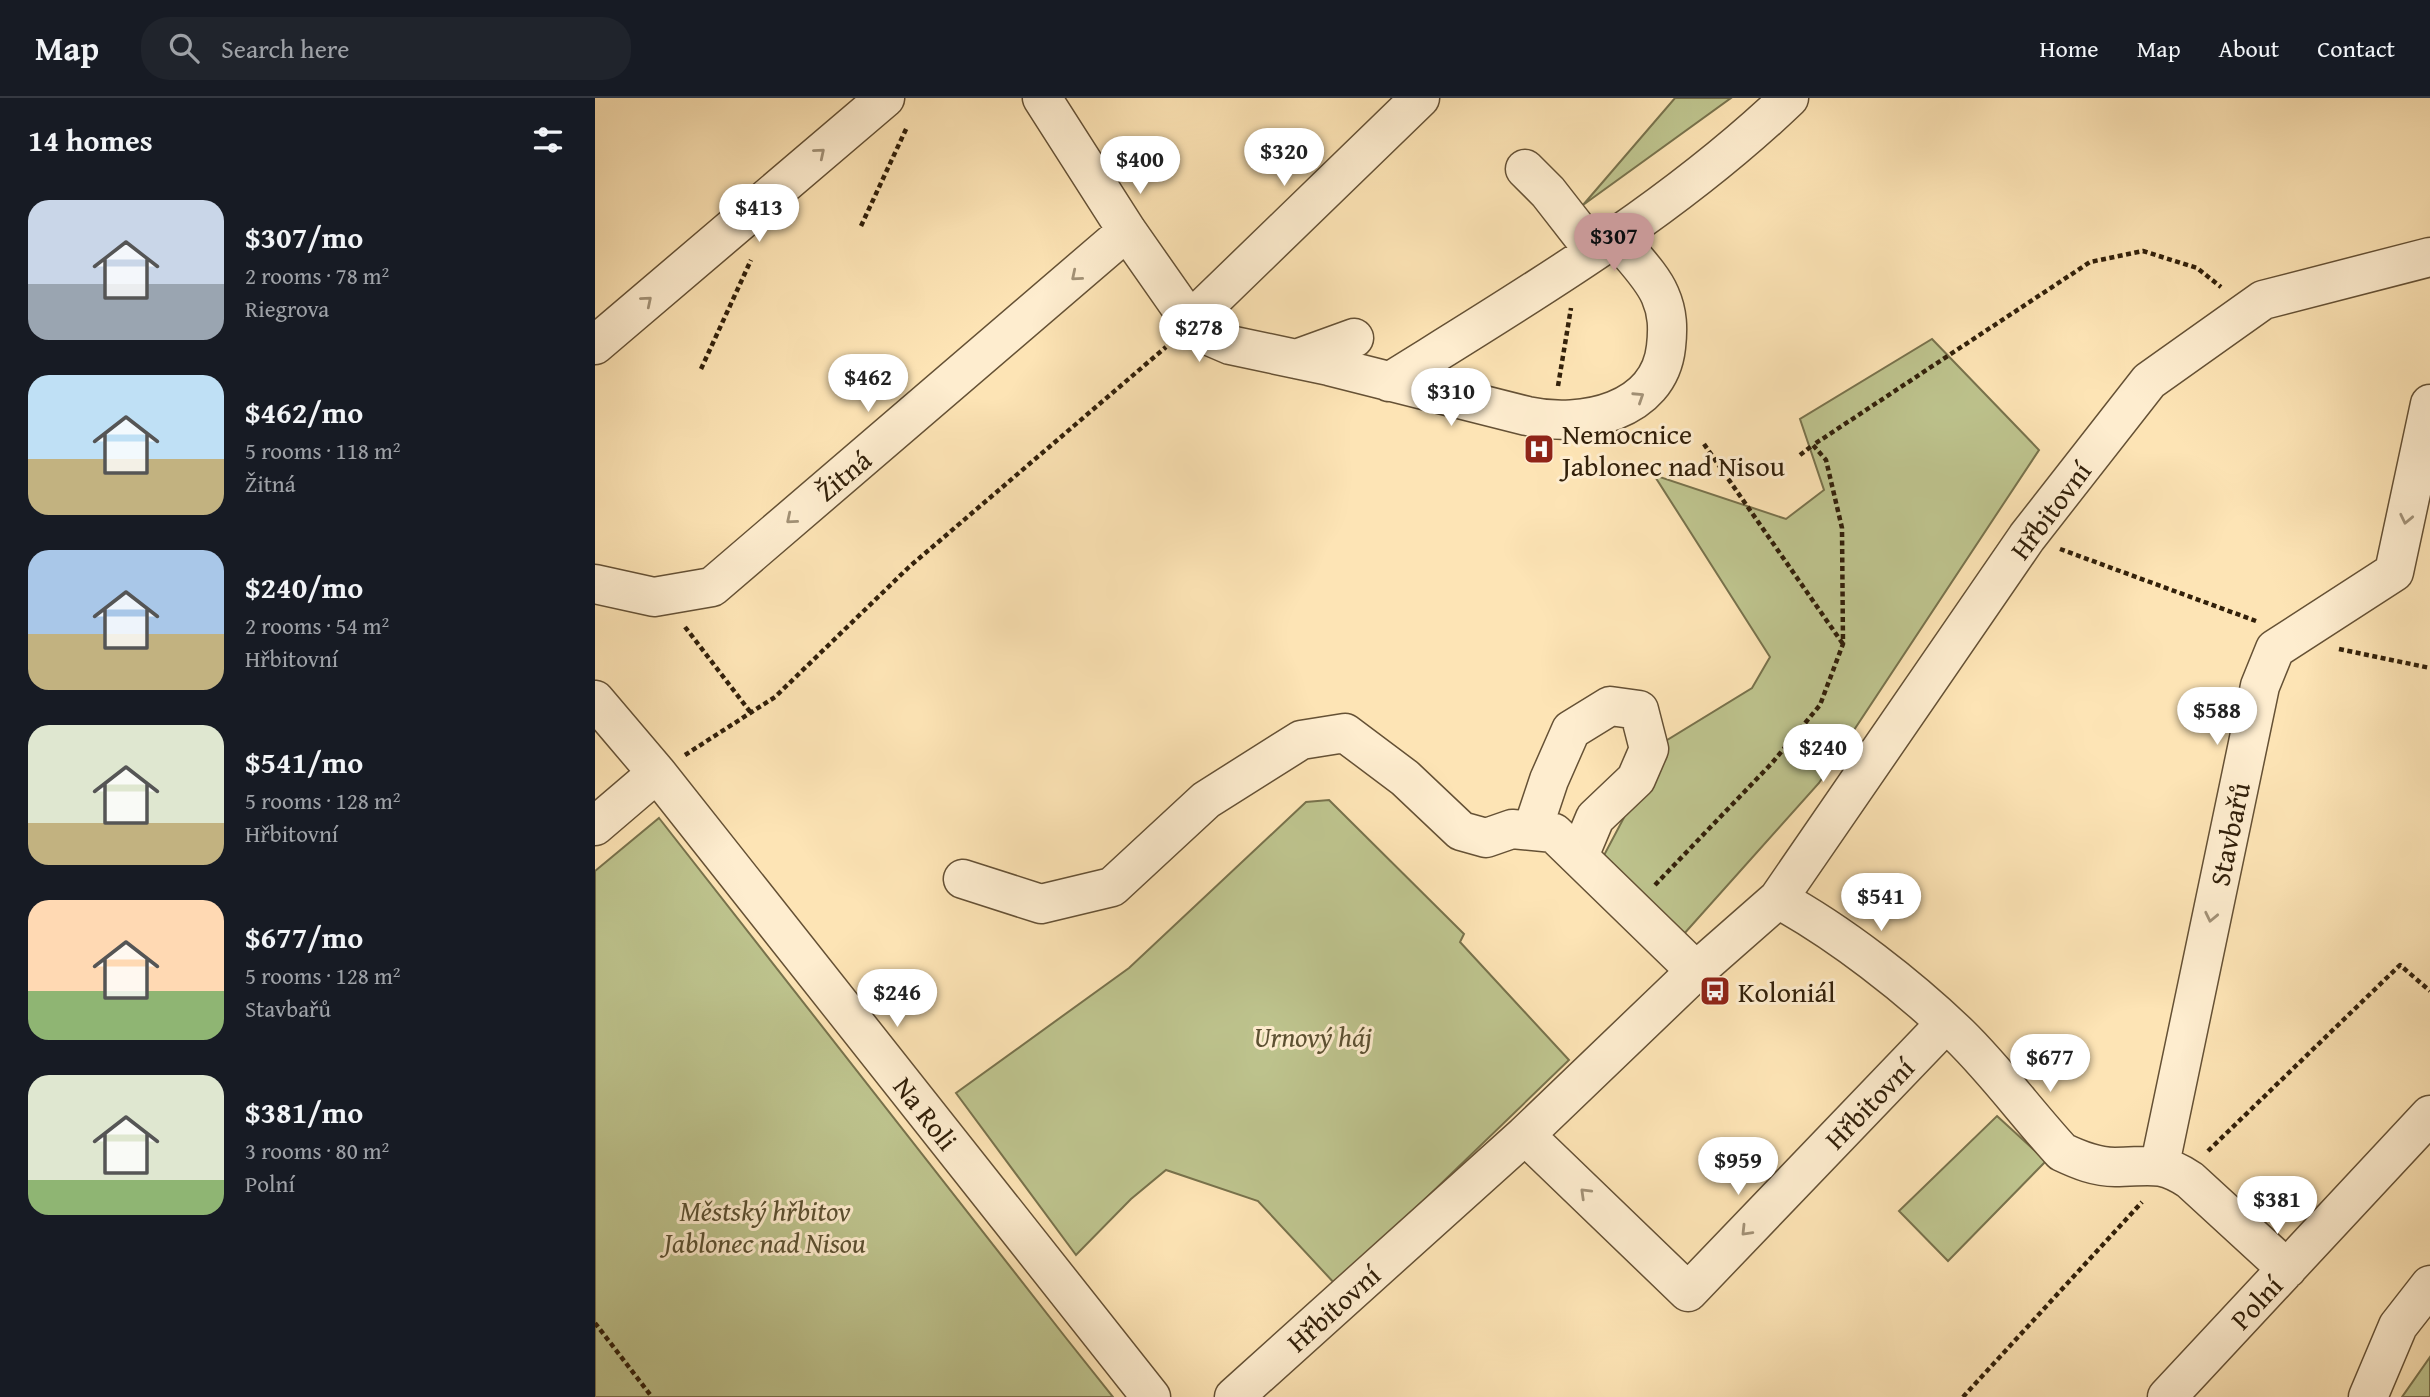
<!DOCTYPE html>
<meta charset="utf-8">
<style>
body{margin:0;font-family:"Gentium Book Plus",serif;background:#20242c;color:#f1f3f6;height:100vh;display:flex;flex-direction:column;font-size:26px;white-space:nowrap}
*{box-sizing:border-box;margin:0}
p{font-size:23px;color:#9ea1a6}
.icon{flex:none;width:38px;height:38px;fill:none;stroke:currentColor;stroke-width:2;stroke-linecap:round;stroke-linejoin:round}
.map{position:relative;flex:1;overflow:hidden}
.side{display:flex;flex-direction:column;background:#171b24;width:595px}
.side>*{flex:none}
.price{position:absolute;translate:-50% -60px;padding:0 16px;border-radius:24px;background:#fff;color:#222;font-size:23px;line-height:46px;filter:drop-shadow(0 2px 4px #0008)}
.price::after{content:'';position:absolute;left:50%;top:42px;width:21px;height:16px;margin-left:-10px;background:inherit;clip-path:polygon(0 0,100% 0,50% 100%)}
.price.selected{background:#c59692;color:#111}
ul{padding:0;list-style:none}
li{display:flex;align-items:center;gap:21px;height:175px;padding:0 28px}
li span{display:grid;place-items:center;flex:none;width:196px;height:140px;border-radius:21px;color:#555}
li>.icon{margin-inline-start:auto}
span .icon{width:84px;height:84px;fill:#fffc;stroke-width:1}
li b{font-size:30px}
h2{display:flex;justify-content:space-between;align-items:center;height:84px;padding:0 28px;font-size:30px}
header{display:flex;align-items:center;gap:42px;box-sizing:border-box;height:98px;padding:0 35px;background:#171b24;border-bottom:2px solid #363941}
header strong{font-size:33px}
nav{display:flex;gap:38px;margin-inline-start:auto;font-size:24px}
.search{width:490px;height:63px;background:#20242c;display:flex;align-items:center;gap:18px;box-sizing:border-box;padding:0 24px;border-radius:28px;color:#9ea1a6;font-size:26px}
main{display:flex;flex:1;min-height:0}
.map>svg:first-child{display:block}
.green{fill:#bec48e;stroke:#78724c;stroke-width:2}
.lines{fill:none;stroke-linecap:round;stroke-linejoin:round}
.minor-casing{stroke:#655135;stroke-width:41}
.path{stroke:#32200a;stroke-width:4.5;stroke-dasharray:5 3.5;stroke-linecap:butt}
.minor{stroke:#feedcf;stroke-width:38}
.oneway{stroke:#a29176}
.labels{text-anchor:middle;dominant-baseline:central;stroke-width:6;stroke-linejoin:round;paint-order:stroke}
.poi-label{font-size:28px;fill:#32200a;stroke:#feedcf;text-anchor:start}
.street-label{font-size:28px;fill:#32200a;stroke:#feedcf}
.park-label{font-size:28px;font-style:italic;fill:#5c5132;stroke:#feedcf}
</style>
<header>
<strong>Map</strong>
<div class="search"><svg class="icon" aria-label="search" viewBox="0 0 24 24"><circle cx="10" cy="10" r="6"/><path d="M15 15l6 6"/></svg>Search here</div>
<nav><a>Home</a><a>Map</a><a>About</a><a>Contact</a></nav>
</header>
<main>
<section class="side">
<h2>14 homes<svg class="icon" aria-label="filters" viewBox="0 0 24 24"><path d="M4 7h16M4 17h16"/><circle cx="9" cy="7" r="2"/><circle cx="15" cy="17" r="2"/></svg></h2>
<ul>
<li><span style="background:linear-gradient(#c9d6e8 60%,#9aa5b1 0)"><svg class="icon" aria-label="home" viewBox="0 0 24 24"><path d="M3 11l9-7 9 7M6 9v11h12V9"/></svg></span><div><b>$307/mo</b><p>2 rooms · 78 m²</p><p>Riegrova</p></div></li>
<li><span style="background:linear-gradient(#bfe0f5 60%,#c2b280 0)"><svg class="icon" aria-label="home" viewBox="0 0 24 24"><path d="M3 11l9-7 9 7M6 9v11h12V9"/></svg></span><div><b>$462/mo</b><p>5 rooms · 118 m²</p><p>Žitná</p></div></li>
<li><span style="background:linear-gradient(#a9c7e8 60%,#c2b280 0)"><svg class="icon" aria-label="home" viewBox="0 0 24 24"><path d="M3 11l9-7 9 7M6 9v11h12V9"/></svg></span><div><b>$240/mo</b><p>2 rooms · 54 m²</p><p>Hřbitovní</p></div></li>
<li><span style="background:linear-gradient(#dfe7d0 70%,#c2b280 0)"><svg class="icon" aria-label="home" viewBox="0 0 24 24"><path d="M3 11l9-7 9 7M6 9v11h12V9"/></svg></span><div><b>$541/mo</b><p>5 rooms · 128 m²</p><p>Hřbitovní</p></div></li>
<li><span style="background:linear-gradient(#ffd9b3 65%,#8fb573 0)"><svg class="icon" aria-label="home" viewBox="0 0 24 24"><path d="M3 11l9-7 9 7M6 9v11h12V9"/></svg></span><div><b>$677/mo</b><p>5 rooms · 128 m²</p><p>Stavbařů</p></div></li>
<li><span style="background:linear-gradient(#dfe7d0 75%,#8fb573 0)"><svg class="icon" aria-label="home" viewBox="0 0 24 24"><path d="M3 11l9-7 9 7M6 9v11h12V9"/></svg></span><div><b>$381/mo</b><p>3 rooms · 80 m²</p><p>Polní</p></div></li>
</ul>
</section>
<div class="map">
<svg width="1835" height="1299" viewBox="0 0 1835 1299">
<rect width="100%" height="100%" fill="#fde4b5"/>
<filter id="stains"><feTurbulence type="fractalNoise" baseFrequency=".00286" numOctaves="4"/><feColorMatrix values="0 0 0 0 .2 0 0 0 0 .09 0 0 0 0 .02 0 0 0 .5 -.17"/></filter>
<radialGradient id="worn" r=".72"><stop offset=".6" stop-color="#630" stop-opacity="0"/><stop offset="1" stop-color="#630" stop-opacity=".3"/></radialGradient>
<path class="green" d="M1080,0h56l-148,107z
M1337,241l107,111 -220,333 -136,152 -81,-76 62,-117 88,-54 18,-31 -116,-182 132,44 38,-29 -24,-71z
M734,702l135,134 -4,8 109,118 -233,225 -78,-84 -92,-31 -35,29 -55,56 -120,-162 173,-125 177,-166z
M64,720l407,520 47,59h-518v-526z
M1402,1018l49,45 -98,100 -49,-50z
M1835,1259v40h-28z"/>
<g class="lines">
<g class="minor-casing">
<path id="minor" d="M447,0l85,133 63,90 19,15 21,9 99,21 198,50c55,12 132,-4 139,-69 2,-18 2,-34 -6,-52 -9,-21 -31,-41 -45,-60
M930,71l23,23 46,59
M595,223l230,-223
M0,247l290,-247
M701,261l58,-21
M794,284c138,-86 282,-171 400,-284
M0,486l59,13 58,-10 415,-356
M0,602l62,73 494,624
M0,728l62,-53
M937,733l17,-51 22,-50 39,-24 29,4 10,39 -13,30 -41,39 -16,38
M368,781l78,25 71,-17 94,-87 95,-60 44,-7 60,45 56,53 25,7 26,-9 42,4 142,138
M1183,801c62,34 130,87 181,136 37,36 68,79 103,117 17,8 34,15 53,15 34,0 45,-7 75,13l97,89
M930,1037l163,157 258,-269
M1565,1066l100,-478 15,-37 119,-77 36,-168
M639,1299l291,-262 171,-164 82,-72 249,-362 122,-156 114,-81 167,-43
M1572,1299l263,-282
M1773,1299l30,-71 32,-41"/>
</g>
<path class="path" d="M266,128l46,-99
M106,271l50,-109
M963,288l13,-78
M1109,346l139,200
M1205,357l13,-10
M1465,451l196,72
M90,529l66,86
M1744,551l91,19
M90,657l90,-58 134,-130 257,-220
M1060,787l117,-122 48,-58 23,-61 -1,-116 -16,-68 -13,-15 277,-183 53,-11 54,17 24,19
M1613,1053l192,-186 30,26
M0,1225l57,74
M1368,1299l179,-195"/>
<use href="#minor" class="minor"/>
</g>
<defs><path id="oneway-chevron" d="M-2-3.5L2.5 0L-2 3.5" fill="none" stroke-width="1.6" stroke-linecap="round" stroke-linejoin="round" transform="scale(1.75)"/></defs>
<g class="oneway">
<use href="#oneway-chevron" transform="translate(225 55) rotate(-40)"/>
<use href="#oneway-chevron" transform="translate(481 178) rotate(140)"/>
<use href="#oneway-chevron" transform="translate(52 203) rotate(-40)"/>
<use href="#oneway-chevron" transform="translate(1044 299) rotate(-33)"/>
<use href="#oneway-chevron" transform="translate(196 421) rotate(140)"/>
<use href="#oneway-chevron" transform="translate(1811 421) rotate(102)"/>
<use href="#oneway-chevron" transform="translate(1616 819) rotate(102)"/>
<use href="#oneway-chevron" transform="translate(990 1095) rotate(-136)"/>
<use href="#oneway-chevron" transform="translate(1151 1133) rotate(134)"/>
</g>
<defs>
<g id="hospital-square" transform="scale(1.575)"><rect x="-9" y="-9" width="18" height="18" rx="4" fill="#8f2418" stroke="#feedcf"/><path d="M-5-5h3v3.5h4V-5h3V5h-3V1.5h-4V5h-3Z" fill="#fff"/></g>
<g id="bus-square" transform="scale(1.575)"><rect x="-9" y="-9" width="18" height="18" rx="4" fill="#8f2418" stroke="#feedcf"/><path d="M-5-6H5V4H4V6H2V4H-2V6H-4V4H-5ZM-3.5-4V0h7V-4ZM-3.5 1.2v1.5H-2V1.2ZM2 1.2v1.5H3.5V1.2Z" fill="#fff"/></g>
</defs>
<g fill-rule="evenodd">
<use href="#hospital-square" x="944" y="351"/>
<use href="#bus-square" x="1120" y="893"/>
</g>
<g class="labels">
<g class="poi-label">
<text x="967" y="335">Nemocnice<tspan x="967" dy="32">Jablonec nad Nisou</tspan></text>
<text x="1143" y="893">Koloniál</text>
</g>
<g class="street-label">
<text transform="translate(248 377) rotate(-40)">Žitná</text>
<text transform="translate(1455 412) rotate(-53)">Hřbitovní</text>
<text transform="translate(1634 736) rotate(-78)">Stavbařů</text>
<text transform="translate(1274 1005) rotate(-46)">Hřbitovní</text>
<text transform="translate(331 1015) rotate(52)">Na Roli</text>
<text transform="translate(1661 1204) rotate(-47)">Polní</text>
<text transform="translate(738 1210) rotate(-42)">Hřbitovní</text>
</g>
<g class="park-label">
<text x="718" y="938">Urnový háj</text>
<text x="170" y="1112">Městský hřbitov<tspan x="170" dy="32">Jablonec nad Nisou</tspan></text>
</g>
</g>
<rect width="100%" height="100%" filter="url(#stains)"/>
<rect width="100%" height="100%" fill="url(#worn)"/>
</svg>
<b class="price" style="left:689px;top:90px">$320</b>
<b class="price" style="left:545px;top:98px">$400</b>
<b class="price" style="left:164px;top:146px">$413</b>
<b class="price selected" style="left:1019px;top:175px">$307</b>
<b class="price" style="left:604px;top:266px">$278</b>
<b class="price" style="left:273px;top:316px">$462</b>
<b class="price" style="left:856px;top:330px">$310</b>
<b class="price" style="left:1622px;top:649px">$588</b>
<b class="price" style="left:1228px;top:686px">$240</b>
<b class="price" style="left:1286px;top:835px">$541</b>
<b class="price" style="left:302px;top:931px">$246</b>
<b class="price" style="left:1455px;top:996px">$677</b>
<b class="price" style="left:1143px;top:1099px">$959</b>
<b class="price" style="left:1682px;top:1138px">$381</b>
</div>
</main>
